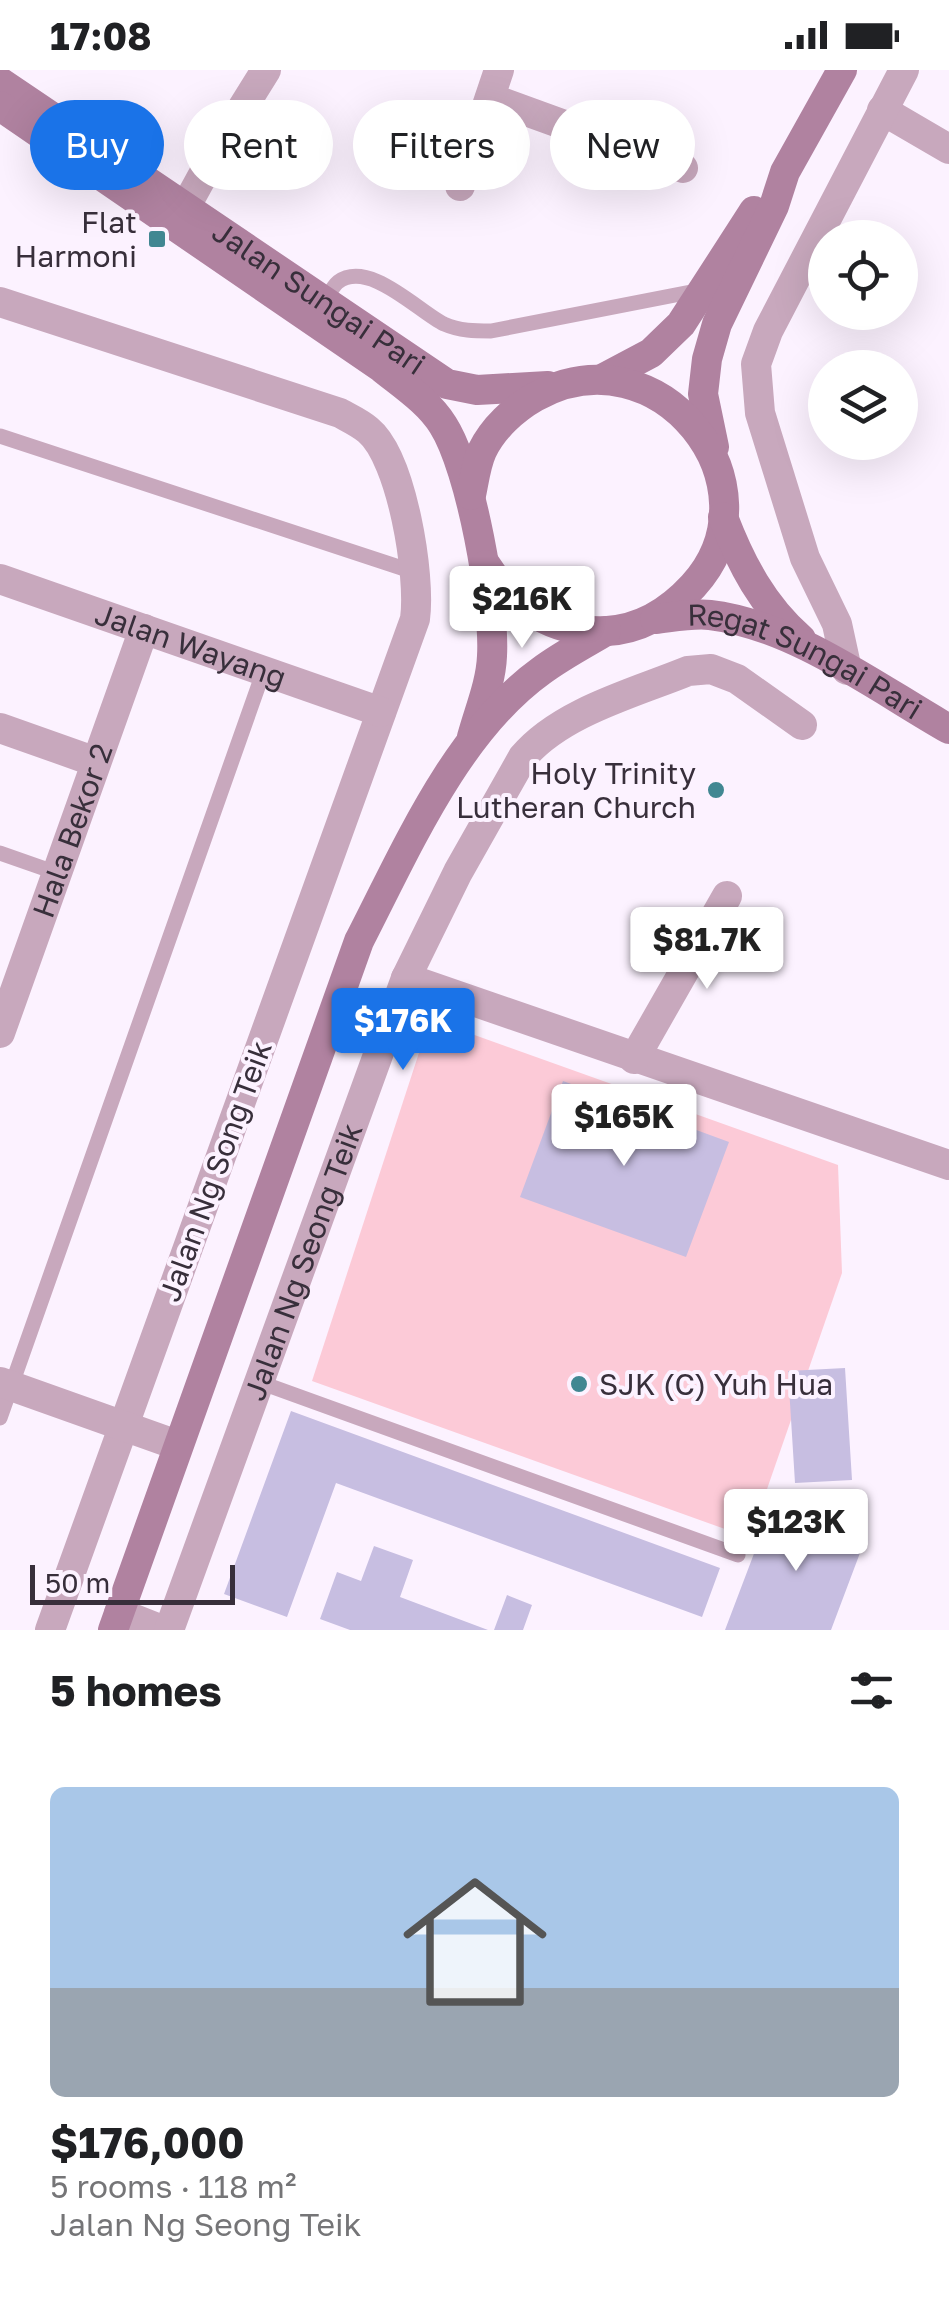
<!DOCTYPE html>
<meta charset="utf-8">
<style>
body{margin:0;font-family:"Golos Text",sans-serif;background:#f2f2f2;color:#202124;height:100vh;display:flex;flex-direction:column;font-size:38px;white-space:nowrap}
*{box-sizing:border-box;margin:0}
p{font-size:32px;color:#757577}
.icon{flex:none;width:55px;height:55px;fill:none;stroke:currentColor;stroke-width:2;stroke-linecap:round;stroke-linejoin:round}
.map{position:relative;height:1560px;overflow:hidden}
.side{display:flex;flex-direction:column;background:#fff;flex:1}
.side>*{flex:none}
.guide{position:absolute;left:30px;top:30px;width:890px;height:90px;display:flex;gap:20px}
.tools{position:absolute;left:808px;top:150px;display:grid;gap:20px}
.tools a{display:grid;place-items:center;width:110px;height:110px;border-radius:50%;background:#fff;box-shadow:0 10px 40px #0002;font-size:50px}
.scale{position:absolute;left:30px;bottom:25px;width:205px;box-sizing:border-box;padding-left:10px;border:5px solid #382f3b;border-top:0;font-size:28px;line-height:35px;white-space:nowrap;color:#382f3b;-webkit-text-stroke:8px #fcf2ff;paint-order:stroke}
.price{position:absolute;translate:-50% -85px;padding:0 22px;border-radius:10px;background:#fff;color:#222;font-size:32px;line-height:65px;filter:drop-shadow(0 2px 5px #0008)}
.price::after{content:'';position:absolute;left:50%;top:60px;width:30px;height:22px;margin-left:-15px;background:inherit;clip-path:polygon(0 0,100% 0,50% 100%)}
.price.on{background:#1a73e8;color:#fff}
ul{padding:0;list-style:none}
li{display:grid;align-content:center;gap:20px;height:530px;padding:0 50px}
li span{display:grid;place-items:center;height:310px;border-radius:15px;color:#555}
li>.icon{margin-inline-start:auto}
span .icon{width:180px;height:180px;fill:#fffc;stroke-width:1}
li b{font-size:42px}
h2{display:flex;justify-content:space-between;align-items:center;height:120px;padding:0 50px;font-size:42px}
.chip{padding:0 35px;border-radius:45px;background:#fff;box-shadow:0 10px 40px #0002;font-size:35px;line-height:90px}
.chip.on{background:#1a73e8;color:#fff}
.status{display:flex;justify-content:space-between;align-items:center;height:70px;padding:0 50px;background:#fff;direction:ltr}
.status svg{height:28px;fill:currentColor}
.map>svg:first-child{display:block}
.green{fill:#fccad7}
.building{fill:#c7bee1}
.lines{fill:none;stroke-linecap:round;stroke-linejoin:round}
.service{stroke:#c8a8bd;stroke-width:15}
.minor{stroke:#c8a8bd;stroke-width:30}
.secondary{stroke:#b082a0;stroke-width:30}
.poi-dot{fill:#418792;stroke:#fcf2ff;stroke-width:4}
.labels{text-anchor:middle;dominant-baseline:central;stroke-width:8;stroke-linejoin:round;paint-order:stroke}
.poi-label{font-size:30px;fill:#382f3b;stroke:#fcf2ff;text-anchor:end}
.street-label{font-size:30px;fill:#382f3b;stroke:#fcf2ff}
</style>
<div class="status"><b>17:08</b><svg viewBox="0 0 49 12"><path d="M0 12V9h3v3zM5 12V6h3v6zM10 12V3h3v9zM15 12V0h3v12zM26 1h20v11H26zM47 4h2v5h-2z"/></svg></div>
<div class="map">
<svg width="949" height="1560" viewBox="0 0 949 1560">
<rect width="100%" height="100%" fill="#fcf2ff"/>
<path class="green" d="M430,949l408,146 4,108 -92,265 -438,-157z"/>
<path class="building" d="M563,1011l166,61 -43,115 -166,-60z
M845,1298l7,112 -57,3 -7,-112z
M291,1341l429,157 -18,49 -366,-134 -49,134 -63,-23z
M774,1431l92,36 -35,93h-106z
M374,1476l39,14 -13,37 88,33h-138l-30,-11 17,-47 24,9z
M507,1525l25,10 -9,25h-29z"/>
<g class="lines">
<path class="service" d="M324,232c4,-6 9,-16 14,-20 31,-23 81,30 106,42 16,7 31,7 47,7l210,-41
M0,366l417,137
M0,783l57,20
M259,1312l479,173
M0,1348l264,-748"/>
<g class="minor">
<path d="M490,28l193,70"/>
<path d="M882,40l67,39"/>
<path d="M460,116l39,-116"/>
<path d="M172,154l14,-18 34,-62 46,-74"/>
<path d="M0,232l340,111c9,5 20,10 28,17 34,28 53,146 47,189l-365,1011"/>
<path id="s1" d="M0,509l381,133"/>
<path d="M847,600l-10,-46 -32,-66 -45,-145 -4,-49 12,-33 136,-261"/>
<path d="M0,658l96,34"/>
<path d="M406,908l543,187"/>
<path id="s2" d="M0,963l144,-404"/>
<path d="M634,989l93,-163"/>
<path d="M0,1312l177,63"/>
<path d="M119,1543l43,17"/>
<path id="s3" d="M169,1560l237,-652 52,-106 65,-115c38,-45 111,-64 165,-86l23,-2 26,10 65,46"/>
</g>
<g class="secondary">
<path id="s4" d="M0,12l447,302 30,6 71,-4"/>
<path d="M0,36l382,262c21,17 47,34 61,57 28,44 52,179 49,231 -1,27 -13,55 -20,81"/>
<path d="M602,309l49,-26 30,-29 73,-113"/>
<path d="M714,377l-11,-53 4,-35 10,-35 57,-118 11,-34 57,-102"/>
<path d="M471,425c3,-14 5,-31 11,-44 11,-23 32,-42 53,-54 124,-70 249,90 158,189 -23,25 -52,43 -86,45 -52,3 -94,-24 -121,-66"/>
<path d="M723,447c18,47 40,89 78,122"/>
<path id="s5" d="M655,549c18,-2 38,-6 55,-4 84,10 167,73 239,114"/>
<path d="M113,1560l246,-689c47,-91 97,-209 182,-270 20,-15 43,-27 65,-40"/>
</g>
</g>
<g class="poi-dot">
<rect x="147" y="159" width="20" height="20" rx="5"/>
<circle cx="716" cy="720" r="10"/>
<circle cx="579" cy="1314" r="10"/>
</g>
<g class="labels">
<g class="poi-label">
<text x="137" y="152">Flat<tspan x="137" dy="34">Harmoni</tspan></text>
<text x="696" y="703">Holy Trinity<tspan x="696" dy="34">Lutheran Church</tspan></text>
<text x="599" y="1314" text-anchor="start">SJK (C) Yuh Hua</text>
</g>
<g class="street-label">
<text stroke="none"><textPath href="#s4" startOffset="385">Jalan Sungai Pari</textPath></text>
<text stroke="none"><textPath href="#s1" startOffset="202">Jalan Wayang</textPath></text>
<text stroke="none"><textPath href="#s5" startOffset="160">Regat Sungai Pari</textPath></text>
<text stroke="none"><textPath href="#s2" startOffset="215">Hala Bekor 2</textPath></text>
<text transform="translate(215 1101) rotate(-70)">Jalan Ng Song Teik</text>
<text stroke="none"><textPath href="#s3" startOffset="392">Jalan Ng Seong Teik</textPath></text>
</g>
</g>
</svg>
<div class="tools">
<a><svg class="icon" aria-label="locate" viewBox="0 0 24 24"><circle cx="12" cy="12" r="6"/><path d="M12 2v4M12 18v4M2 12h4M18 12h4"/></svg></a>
<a><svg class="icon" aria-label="layers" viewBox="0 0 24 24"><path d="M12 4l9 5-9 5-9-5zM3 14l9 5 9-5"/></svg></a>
</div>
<div class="scale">50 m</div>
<b class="price" style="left:522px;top:581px">$216K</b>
<b class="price" style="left:707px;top:922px">$81.7K</b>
<b class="price on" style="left:403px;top:1003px">$176K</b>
<b class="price" style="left:624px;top:1099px">$165K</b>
<b class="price" style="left:796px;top:1504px">$123K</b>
<div class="guide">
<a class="chip on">Buy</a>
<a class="chip">Rent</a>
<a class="chip">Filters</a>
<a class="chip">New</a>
</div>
</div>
<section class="side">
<h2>5 homes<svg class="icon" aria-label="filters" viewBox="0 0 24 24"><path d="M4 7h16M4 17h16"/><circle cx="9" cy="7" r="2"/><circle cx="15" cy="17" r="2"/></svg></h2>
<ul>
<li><span style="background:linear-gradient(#a9c7e8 65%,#9aa5b1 0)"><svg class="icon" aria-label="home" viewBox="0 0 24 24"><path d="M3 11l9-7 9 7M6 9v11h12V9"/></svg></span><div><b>$176,000</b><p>5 rooms · 118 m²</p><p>Jalan Ng Seong Teik</p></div></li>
</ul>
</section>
